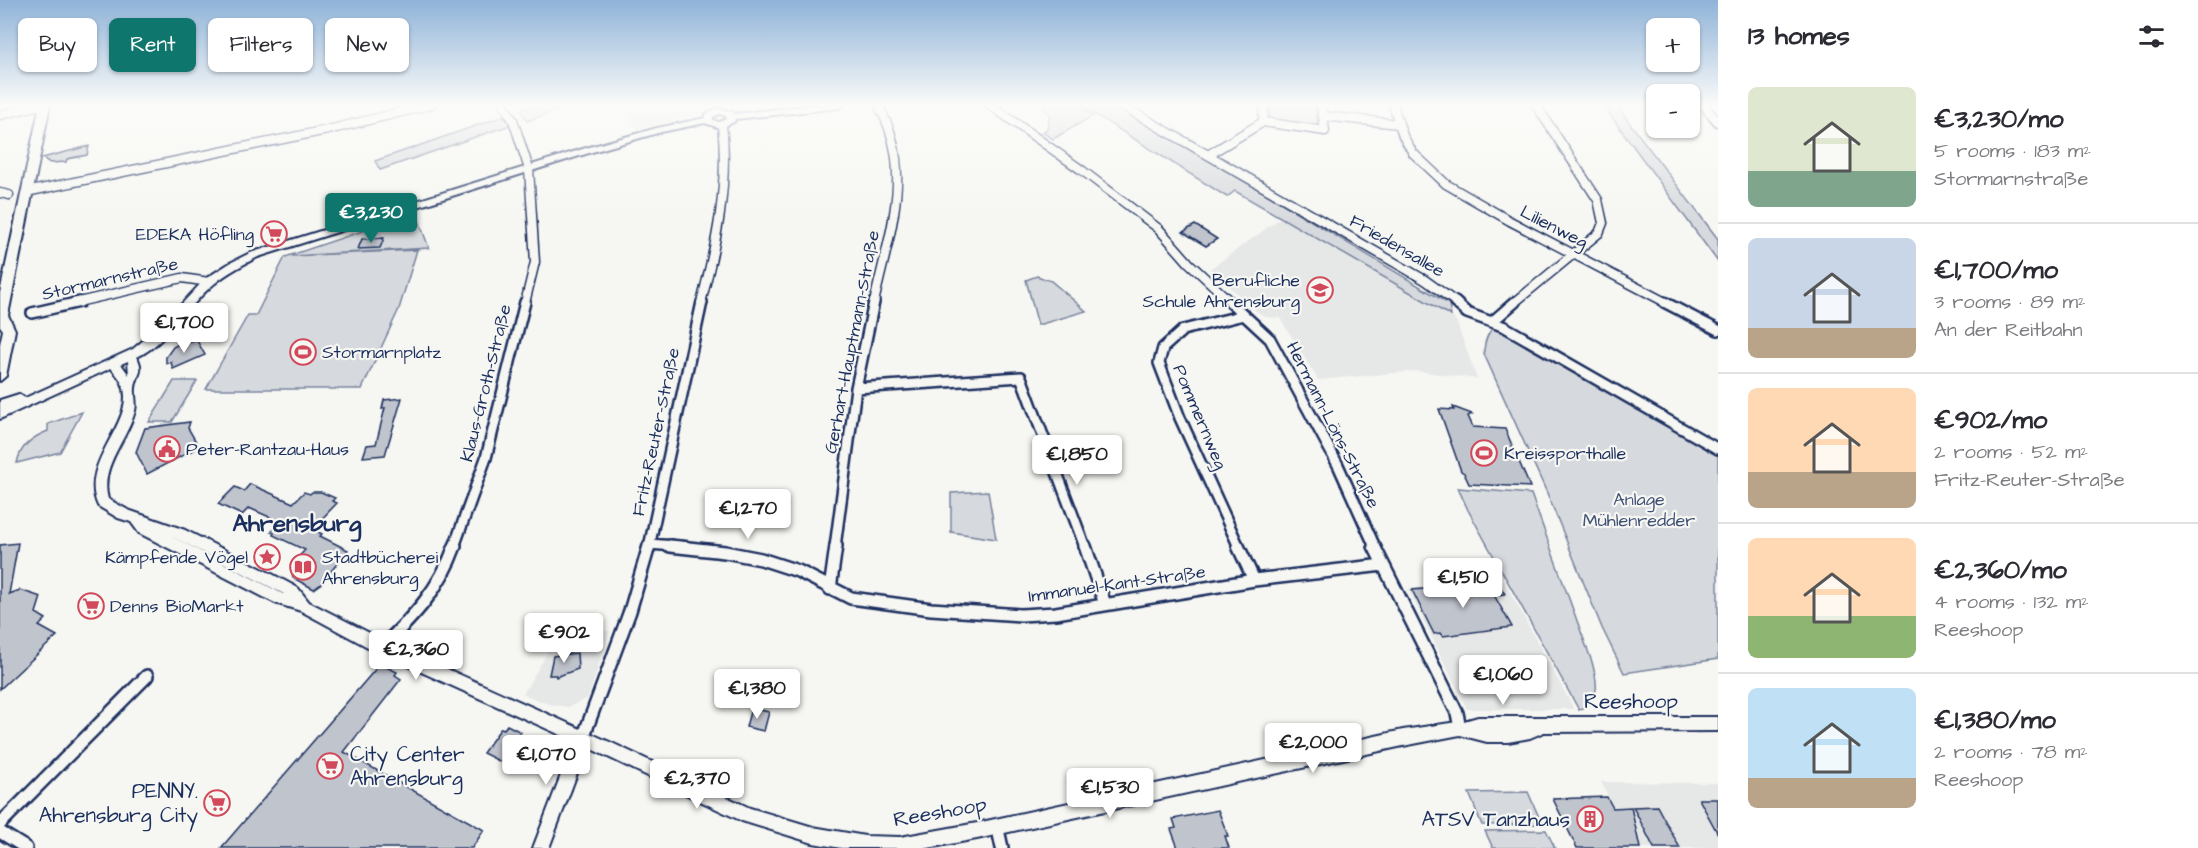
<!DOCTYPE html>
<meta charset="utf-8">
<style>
body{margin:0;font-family:"Architects Daughter",sans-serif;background:#f2f2f3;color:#2b2b33;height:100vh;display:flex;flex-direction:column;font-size:22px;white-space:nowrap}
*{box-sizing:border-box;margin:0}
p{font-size:20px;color:#7c7c81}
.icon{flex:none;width:33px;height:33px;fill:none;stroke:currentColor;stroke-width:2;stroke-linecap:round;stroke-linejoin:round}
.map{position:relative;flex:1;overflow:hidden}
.side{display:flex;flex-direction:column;background:#fff;width:480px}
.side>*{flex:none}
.top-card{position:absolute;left:18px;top:18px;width:570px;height:54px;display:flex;gap:12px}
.tools{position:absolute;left:1646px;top:18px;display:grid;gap:12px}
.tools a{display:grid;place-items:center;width:54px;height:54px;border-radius:9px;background:#fff;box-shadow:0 2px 4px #0004;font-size:30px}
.price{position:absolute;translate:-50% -51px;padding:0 14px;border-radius:6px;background:#fff;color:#222;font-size:20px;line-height:39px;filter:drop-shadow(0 2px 3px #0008)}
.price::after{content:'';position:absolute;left:50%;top:36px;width:18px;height:14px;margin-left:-9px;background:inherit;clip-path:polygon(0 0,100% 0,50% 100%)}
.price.current{background:#0f766e;color:#fff}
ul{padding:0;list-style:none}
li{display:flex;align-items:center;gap:18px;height:150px;padding:0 30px}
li+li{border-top:2px solid #e1e1e2}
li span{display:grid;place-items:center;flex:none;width:168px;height:120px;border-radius:9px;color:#555}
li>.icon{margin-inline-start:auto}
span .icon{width:72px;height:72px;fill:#fffc;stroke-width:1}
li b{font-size:26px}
h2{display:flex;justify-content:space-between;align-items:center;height:72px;padding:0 30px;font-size:26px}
.pill{padding:0 21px;border-radius:9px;background:#fff;box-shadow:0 2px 4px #0004;font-size:21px;line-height:54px}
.pill.current{background:#0f766e;color:#fff}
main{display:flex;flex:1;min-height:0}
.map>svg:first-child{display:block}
.built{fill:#e6e7e7}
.green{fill:#d6d9dd;stroke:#78849e;stroke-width:1.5}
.building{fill:#c0c4cd;stroke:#1b2f5e;stroke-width:1.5}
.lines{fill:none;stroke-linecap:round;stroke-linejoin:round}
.street-far2-casing{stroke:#1b2f5e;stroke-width:11}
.street-far1-casing{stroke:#1b2f5e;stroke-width:14}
.street-casing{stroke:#1b2f5e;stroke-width:16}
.secondary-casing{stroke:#1b2f5e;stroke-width:4}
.primary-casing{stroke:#1b2f5e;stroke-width:4}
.street-far2{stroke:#f6f6f2;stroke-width:8}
.street-far1{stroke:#f6f6f2;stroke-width:9}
.street{stroke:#f6f6f2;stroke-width:11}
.secondary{fill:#f6f6f2;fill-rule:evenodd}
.primary{fill:#f6f6f2;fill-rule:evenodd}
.labels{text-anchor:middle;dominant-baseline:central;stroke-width:4.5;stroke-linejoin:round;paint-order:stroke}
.street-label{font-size:18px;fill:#1b2f5e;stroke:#f6f6f2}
.poi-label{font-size:18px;fill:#1b2f5e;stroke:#f6f6f2;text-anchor:start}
.park-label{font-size:18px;fill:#405177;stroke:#f6f6f2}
.near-street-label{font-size:21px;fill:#1b2f5e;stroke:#f6f6f2}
.near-poi-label{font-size:21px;fill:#1b2f5e;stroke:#f6f6f2;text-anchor:end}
.district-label{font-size:24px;font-weight:bold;fill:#1b2f5e;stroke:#f6f6f2}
</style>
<main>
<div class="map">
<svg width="1718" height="848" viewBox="0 0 1718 848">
<rect width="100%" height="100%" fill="#f6f6f2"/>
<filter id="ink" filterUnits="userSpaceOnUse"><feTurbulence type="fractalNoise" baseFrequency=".0167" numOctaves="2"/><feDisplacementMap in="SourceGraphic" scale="12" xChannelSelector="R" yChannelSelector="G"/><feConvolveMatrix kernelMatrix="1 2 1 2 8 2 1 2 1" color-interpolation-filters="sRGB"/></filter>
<g filter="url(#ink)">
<path class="built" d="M622,105h88l-12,10 -61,14z
M1282,217l169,99 5,5 21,58 -60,-8 -99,9 -38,-62 -14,-1 -10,-6 -46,-42z
M1504,581l70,128h-107l-59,-120z
M558,627l52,4 -22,67 -20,9 -20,-3 -25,-10 22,-37z
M1601,782l117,1v65h-83z"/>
<path class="green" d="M540,105h32l-45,16 -6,-11z
M1043,105h32l19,10 -41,24 -11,-7 5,-3 3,-15 -8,-6 3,-1z
M1080,105h35l50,28 284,171 2,12 -216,-125 -8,6z
M1270,105l45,1 3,22 -48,-6z
M1603,105h13l102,134v23z
M504,116l6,9 -130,45 -5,-9z
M416,213l13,35 -137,8 125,-6 -18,59 -37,80h-156l42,-74h8l29,-58z
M1037,276l14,5 35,30 -48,14 -12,-45z
M1496,325l222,127v207l-94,14 -22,-45 -55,-135 -63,-139c0,-11 2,-21 12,-29z
M174,381h23l-25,41h-23z
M82,412l-22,40 -43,11c3,-17 15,-26 31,-32v-7z
M1458,488l73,6 61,168c6,22 9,36 -13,48l-111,-200z
M988,491l8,48 -45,-7v-39z
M1528,792l14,32 -60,1 -13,-32z
M1546,830l9,18h-62l-8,-17z"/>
<path class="building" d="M89,146l-2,9 -20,4 -1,3 -16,1 -8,-5z
M1195,225l22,14 -11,7 -23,-14z
M384,238l-4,10 -22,1 4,-10z
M196,339l9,16 -32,14 -2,-7 -5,2v-7l7,-10 13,-7 1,3z
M402,398l-17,57 -22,2 4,-12 9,-1 9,-36 -3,1 2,-9z
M1453,407l19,7 -4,2 5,11 32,2 25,58 -61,-3 -5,-11 -3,-2 -22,-62 15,1z
M190,422l-2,6 11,19 -52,27 -11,-22 9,-24z
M250,484l43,19 11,-11 6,2 2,-2h9l14,6 -3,3 5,2 -25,26 10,5 -2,2 28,14 -27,34 -7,5 -21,-11 -2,-13 14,-15 -32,-15 1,-2 -3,-1 10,-10 -32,-14 -7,7 -24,-11 17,-17 9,4z
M18,543l-9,51 11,-4 21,7 -5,16 10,6 -7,7 18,10 -57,53v-144z
M1498,583l7,11 -11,1 18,32 -69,9 -2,-3 -7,1 -22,-44z
M577,653l1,16 -22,8v-2h-7l4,-19z
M380,664l17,8 -2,3 6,4 -57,73 140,78 -12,18h-251z
M751,708l18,4 -5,19 -18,-4z
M507,725l14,7 -20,30 -18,-9 18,-25 3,1z
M1607,797l6,11 18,-1 9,41h-63l-24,-49z
M1699,799h19v35z
M1657,806l7,13 16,29h-26l-21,-41z
M1218,810l10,26h-3l4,12h-51l-7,-19 5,-1 -3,-9z"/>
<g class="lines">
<g class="street-far2-casing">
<path id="street-far2" d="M504,105l9,15 16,49 6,93 -10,41
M990,105l93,66 76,58 30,34 43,40
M1121,105l304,175 32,23
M1321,105l2,11 76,8
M1393,105l10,31 10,17 33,31 64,37 157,82
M1703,105l15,17
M0,115l40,-10
M1263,122l62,9 -2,-15
M1208,155l55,-33 1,-17
M26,192l306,-63 98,-24
M0,193l9,2
M74,303l108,-25 27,4
M701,303c15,-58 28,-117 21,-178
M874,303c14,-67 42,-134 4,-198
M1514,303l85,-70 4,-10 -5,-23 -62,-95"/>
</g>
<g class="street-far1-casing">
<path id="street-far1" d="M1230,302l40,37 68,126 37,82
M1455,302l12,11 38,14 213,122
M1664,302l54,28
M32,313l48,-11
M1493,321l22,-19
M856,388l165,-11 64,170
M649,544l39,3
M454,547l32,-89 39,-156
M649,547l53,-245
M835,547l21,-159 18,-86
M1239,547l-59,-129 -21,-55 4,-15 20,-18 61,-15"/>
</g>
<g class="street-casing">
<path id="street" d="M670,546l55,6 36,7 37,12 53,27 80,11 90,6 35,-2 198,-33 129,-15
M1085,546l20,58
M1238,546l16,34
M1374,546l83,167 3,15
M830,589l6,-43
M382,647c33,-32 57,-57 73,-101
M583,738l47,-127 19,-65
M0,824l147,-148
M997,825l5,23
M0,832l26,16"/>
</g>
<g class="secondary-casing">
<path id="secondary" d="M814,105h29l-4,3 -104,11 -1,3 -14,6 -15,-5 -44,9 -69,20 -334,105c-16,8 -31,16 -44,27 -25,20 -47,59 -77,73 8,16 -1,17 -2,31 -1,8 2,14 0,23 -8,30 -36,55 -27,88l20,11 57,20 87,44 26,14 11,14 78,40 225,101 138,65 63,19 52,9 35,1 77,-14 426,-93 61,-9 14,-4h240v14l-174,1 -14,6 -22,4h-21l-27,-7 -57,11 -426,93 -49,9h-87l-28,-5 -71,-22 -155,-74 -38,101h-16l41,-107 -197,-89 -76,-41 -26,-8 -136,-70 -8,-11 -13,-4 -20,-12c-21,-45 41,-85 24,-123 -2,-5 -7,-10 -11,-15l-111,51v-19l19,-6 6,4 108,-49 30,-25 42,-45 25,-16 20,-10 336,-105 71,-20 48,-10 1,-4 12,-6 15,4 1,2zM719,114l7,2v3l-7,3 -6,-2v-3zM128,361l1,14 -8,-11zM171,536l4,2 109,56h-1z"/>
</g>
<g class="primary-casing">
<path id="primary" d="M40,105h10l-42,210 7,15 -9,46 -6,5v-37l3,-14 -3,-4v-33z"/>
</g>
<use href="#street-far2" class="street-far2"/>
<use href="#street-far1" class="street-far1"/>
<use href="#street" class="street"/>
<use href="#secondary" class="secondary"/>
<use href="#primary" class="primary"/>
</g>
</g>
<linearGradient id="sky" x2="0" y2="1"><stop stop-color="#8fb3d8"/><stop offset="0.47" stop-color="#fbfbf9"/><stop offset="1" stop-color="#fbfbf9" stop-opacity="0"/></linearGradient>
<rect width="1718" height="224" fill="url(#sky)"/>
<defs>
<g id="supermarket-ring" transform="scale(1.35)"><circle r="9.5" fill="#f6f6f2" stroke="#d1495b" stroke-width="1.5"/><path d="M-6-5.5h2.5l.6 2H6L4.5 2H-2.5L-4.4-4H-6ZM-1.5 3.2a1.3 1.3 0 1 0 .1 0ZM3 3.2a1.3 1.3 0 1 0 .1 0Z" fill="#d1495b"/></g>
<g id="school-ring" transform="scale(1.35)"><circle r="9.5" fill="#f6f6f2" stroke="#d1495b" stroke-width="1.5"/><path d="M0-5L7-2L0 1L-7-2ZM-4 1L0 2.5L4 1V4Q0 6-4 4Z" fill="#d1495b"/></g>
<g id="stadium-ring" transform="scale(1.35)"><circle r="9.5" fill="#f6f6f2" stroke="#d1495b" stroke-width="1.5"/><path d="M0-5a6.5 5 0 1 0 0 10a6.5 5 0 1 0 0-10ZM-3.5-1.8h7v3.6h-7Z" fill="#d1495b"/></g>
<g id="civic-ring" transform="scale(1.35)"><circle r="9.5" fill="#f6f6f2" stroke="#d1495b" stroke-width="1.5"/><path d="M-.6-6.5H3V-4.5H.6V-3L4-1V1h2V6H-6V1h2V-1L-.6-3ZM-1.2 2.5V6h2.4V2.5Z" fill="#d1495b"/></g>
<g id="sight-ring" transform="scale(1.35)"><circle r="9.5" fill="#f6f6f2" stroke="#d1495b" stroke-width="1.5"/><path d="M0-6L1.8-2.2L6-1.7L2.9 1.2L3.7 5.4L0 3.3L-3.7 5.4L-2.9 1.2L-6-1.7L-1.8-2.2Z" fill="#d1495b"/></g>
<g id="library-ring" transform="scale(1.35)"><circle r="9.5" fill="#f6f6f2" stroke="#d1495b" stroke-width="1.5"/><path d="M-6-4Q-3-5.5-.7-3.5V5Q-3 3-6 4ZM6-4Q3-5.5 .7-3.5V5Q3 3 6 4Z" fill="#d1495b"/></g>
<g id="building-ring" transform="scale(1.35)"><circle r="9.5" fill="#f6f6f2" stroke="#d1495b" stroke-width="1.5"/><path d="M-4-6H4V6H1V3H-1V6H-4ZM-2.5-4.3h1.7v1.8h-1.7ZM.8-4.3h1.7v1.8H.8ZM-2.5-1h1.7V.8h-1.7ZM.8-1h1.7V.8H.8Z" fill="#d1495b"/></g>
</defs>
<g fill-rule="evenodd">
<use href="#supermarket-ring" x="274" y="234"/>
<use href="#school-ring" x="1320" y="290"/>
<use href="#stadium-ring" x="303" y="352"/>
<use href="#civic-ring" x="167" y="449"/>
<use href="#stadium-ring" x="1484" y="453"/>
<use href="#sight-ring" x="267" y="557"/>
<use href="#library-ring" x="303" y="567"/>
<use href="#supermarket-ring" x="91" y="606"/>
<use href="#supermarket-ring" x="330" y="766"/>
<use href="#supermarket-ring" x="217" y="803"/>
<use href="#building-ring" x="1590" y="819"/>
</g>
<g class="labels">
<g class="street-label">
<text transform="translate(1554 227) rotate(27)">Lilienweg</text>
<text transform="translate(1397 246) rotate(30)">Friedensallee</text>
<text transform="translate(110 279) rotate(-13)">Stormarnstraße</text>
<text transform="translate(852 342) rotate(-79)">Gerhart-Hauptmann-Straße</text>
<text transform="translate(486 383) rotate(-76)">Klaus-Groth-Straße</text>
<text transform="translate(1200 417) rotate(67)">Pommernweg</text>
<text transform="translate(1333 425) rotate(63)">Hermann-Löns-Straße</text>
<text transform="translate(656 432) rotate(-78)">Fritz-Reuter-Straße</text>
<text transform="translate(1117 584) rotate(-8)">Immanuel-Kant-Straße</text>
</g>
<g class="poi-label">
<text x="254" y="234" text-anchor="end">EDEKA Höfling</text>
<text x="1300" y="280" text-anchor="end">Berufliche<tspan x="1300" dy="21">Schule Ahrensburg</tspan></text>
<text x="322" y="352">Stormarnplatz</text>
<text x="186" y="449">Peter-Rantzau-Haus</text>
<text x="1504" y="453">Kreissporthalle</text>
<text x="248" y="557" text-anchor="end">Kämpfende Vögel</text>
<text x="322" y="557">Stadtbücherei<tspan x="322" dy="21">Ahrensburg</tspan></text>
<text x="110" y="606">Denns BioMarkt</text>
</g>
<g class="park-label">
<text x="1639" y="499">Anlage<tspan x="1639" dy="21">Mühlenredder</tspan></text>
</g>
<g class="near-street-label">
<text x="1631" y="701">Reeshoop</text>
<text transform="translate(940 812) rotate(-10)">Reeshoop</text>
</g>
<g class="near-poi-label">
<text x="350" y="754" text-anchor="start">City Center<tspan x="350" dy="24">Ahrensburg</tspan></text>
<text x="198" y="791">PENNY.<tspan x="198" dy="24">Ahrensburg City</tspan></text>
<text x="1570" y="819">ATSV Tanzhaus</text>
</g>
<g class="district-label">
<text x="297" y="524">Ahrensburg</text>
</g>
</g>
</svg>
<div class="tools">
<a>+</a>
<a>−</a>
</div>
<b class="price current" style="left:371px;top:244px">€3,230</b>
<b class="price" style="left:184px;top:354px">€1,700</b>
<b class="price" style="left:1077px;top:486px">€1,850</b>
<b class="price" style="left:748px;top:540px">€1,270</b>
<b class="price" style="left:1463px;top:609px">€1,510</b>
<b class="price" style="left:564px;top:664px">€902</b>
<b class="price" style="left:416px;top:681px">€2,360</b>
<b class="price" style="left:1503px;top:706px">€1,060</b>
<b class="price" style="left:757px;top:720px">€1,380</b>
<b class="price" style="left:1313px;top:774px">€2,000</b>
<b class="price" style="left:546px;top:786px">€1,070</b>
<b class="price" style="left:697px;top:810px">€2,370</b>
<b class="price" style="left:1110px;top:819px">€1,530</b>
<div class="top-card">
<a class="pill">Buy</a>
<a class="pill current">Rent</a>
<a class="pill">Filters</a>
<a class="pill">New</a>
</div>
</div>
<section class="side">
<h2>13 homes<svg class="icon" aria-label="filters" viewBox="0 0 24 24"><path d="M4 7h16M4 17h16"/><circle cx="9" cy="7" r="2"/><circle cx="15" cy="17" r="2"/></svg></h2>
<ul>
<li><span style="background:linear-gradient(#dfe7d0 70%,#7fa58c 0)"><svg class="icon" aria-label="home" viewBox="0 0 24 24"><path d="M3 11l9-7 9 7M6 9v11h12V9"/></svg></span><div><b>€3,230/mo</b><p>5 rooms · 183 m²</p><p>Stormarnstraße</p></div></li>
<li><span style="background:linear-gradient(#c9d6e8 75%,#b9a48a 0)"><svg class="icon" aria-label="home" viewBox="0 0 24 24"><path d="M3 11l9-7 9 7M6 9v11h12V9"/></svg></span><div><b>€1,700/mo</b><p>3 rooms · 89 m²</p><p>An der Reitbahn</p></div></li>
<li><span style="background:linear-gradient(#ffd9b3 70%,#b9a48a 0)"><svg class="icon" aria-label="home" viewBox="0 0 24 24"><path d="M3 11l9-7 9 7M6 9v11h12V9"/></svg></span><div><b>€902/mo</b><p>2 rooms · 52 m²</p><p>Fritz-Reuter-Straße</p></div></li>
<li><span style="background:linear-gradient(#ffd9b3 65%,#8fb573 0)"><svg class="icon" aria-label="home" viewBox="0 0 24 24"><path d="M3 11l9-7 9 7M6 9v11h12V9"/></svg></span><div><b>€2,360/mo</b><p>4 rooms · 132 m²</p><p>Reeshoop</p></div></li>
<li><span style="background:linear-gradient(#bfe0f5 75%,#b9a48a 0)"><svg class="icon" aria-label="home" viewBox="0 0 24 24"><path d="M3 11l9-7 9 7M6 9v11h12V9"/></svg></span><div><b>€1,380/mo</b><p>2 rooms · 78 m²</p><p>Reeshoop</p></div></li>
</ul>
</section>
</main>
